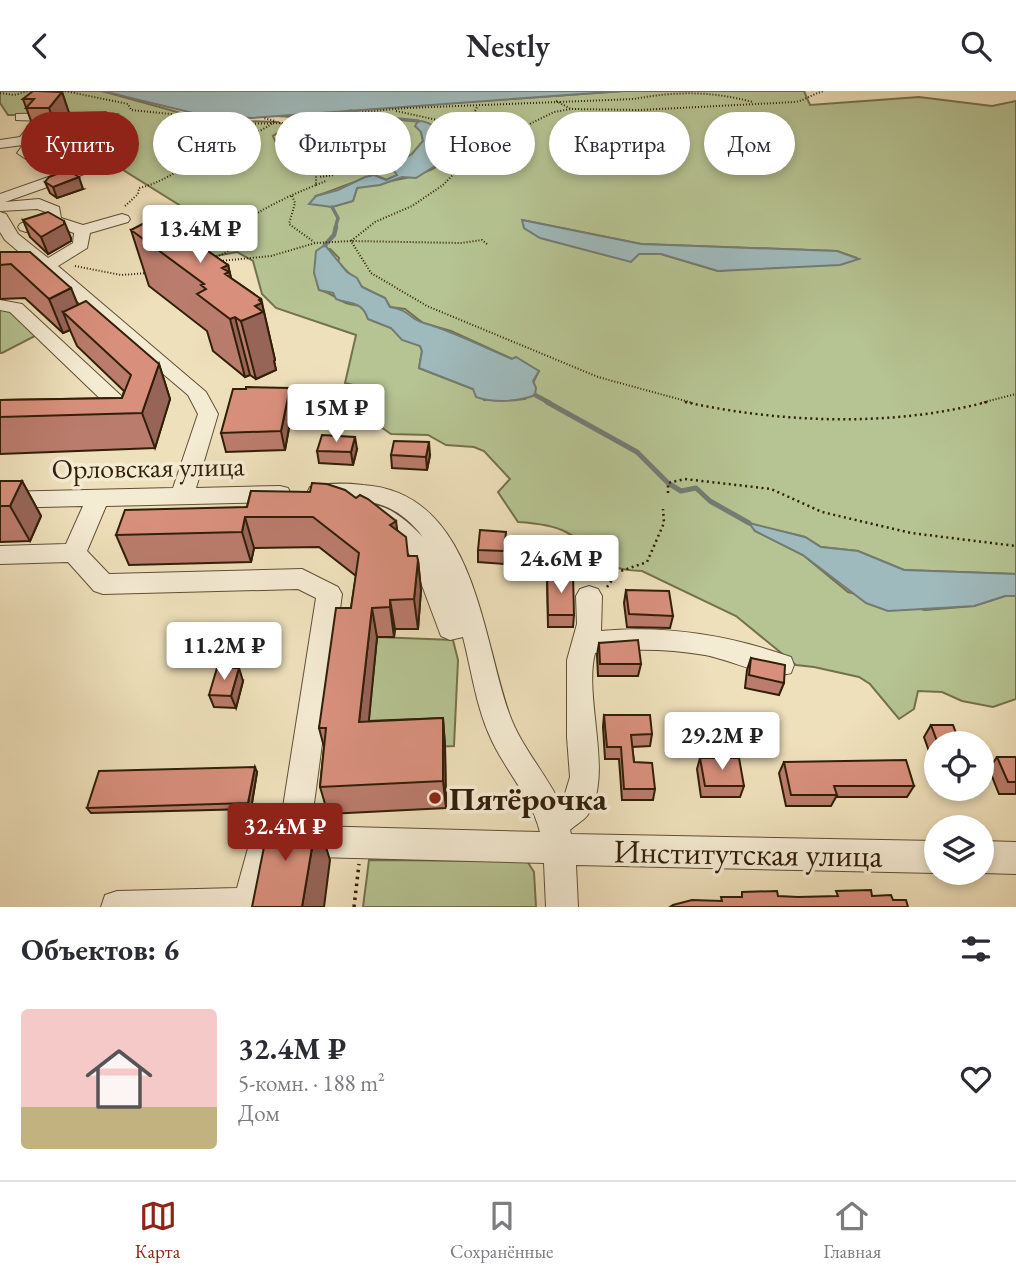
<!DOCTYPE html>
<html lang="ru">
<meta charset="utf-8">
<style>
body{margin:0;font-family:"EB Garamond",serif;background:#f2f2f3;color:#2b2b33;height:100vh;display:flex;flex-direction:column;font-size:26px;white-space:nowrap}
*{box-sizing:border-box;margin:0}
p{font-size:23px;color:#7c7c81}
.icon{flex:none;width:38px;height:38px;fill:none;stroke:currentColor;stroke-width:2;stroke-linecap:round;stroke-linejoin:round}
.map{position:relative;height:816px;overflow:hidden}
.sheet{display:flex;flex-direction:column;background:#fff;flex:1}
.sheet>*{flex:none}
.top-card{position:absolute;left:21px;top:21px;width:975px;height:63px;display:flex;gap:14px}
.buttons{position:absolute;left:924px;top:640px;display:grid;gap:14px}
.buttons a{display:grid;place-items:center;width:70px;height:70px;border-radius:50%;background:#fff;box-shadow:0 4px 10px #0003;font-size:35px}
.price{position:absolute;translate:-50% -60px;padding:0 16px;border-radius:7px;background:#fff;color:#222;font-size:23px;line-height:46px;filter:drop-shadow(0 2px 4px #0008)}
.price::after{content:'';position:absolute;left:50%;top:42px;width:21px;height:16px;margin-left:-10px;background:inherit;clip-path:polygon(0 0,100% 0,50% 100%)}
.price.selected{background:#8f2418;color:#fff}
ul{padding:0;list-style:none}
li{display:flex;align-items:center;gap:21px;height:175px;padding:0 21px}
li span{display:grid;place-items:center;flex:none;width:196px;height:140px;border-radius:7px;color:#555}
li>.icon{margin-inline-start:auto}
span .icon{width:84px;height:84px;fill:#fffc;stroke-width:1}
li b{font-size:30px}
h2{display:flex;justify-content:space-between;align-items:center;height:84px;padding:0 21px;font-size:30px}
.tag{padding:0 24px;border-radius:32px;background:#fff;box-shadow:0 4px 10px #0003;font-size:24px;line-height:63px}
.tag.selected{background:#8f2418;color:#fff}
header{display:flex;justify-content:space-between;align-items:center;height:91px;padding:0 21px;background:#fff;font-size:32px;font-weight:600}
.dock{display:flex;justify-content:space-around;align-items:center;height:98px;border-top:2px solid #e1e1e2;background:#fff;font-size:19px;color:#7c7c81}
.dock a{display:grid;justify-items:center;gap:4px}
.dock .selected{color:#8f2418}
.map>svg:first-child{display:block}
.green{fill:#b6c392;stroke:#74714d;stroke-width:2;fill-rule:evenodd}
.water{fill:#9fbabc;stroke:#737c74;stroke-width:2}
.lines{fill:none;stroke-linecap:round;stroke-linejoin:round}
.stream-far2{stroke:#737c74;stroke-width:3.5}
.stream-far1{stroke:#737c74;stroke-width:4.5}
.stream{stroke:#737c74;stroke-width:5}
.minor-casing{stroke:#604f35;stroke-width:2}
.path-far2{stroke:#311f08;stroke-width:2;stroke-dasharray:1 2;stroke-linecap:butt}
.path-far1{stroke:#311f08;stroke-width:2.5;stroke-dasharray:2 3.5;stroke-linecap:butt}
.path{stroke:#311f08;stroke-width:3.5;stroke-dasharray:2.5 4.5;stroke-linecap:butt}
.minor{fill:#f4ebd3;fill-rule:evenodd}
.wall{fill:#ba7c6c;stroke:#311f08;stroke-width:2}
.shaded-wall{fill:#976558;stroke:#311f08;stroke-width:2}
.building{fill:#d8907d;stroke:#311f08;stroke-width:2}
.poi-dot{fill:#8f2418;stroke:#f4ebd3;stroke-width:2.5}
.labels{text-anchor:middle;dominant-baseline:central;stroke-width:7;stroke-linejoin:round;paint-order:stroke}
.street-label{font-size:28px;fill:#311f08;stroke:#f4ebd3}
.near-poi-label{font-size:33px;font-weight:bold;fill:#311f08;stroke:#f4ebd3;text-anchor:start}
.near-street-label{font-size:33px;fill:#311f08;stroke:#f4ebd3}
</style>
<header><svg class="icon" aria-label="back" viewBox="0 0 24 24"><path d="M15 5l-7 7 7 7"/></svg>Nestly<svg class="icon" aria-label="search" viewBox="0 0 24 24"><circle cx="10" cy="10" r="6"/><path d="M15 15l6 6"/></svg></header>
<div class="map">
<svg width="1016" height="816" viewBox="0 0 1016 816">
<rect width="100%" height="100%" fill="#eee0bb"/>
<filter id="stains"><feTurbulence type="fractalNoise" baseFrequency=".00286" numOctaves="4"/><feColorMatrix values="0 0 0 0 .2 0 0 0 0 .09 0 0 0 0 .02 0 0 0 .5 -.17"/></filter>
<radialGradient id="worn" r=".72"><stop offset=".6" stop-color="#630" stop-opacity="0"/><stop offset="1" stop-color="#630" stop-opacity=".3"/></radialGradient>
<path class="green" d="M0,0h102l104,29 72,2 9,5 -14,9 4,9 37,-3 25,4v12l-7,5c27,4 60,-1 62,-32l-42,-6 -15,-6 -62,-3 348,-25h181l6,14 109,-8 73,9 24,-5v473l-112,-4 -46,-19 -37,-4 -16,-10 -55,-13 5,7 48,24 45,37 77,18 49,-4 31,-10h11v103l-23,8 -31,-6 -20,-9 -24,-1 -4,18 -15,10 -29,-35 -11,-7 -45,-10 -18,-2 -60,-49 -94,-45c-49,-1 -42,-21 -76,-39 -13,-7 -32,-9 -48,-10l-20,-30 12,-13 -26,-28 -10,-4 -28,-2 -18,-10 -37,-1 -20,-14 -17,-2 -6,-18 10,-7 -1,-7 -12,-3 11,-48 -80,-27 -14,-14 -9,-33 -16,-9 -43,8 -6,-2 33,-27 -109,-68 -7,-22 13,-27 -110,1 -8,-12zM421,41l15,35c-24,13 -52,14 -79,21l-4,13 -21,6 -16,-11c10,-3 54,-21 59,-20 4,0 7,2 11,4l12,-5 -6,-8 20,-13 11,-13zM522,129l119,24 196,7 20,7 -139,13 -57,-17h-22zM330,158l9,9 -1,4 24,25 23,11 5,9 15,2 18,14 28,8 88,40 -14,28 -41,1 -11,-11 -54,-21 3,-17 -2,-5 -29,-18 -23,-9c-6,-18 -7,-11 -22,-16 -10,-4 -15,-11 -27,-13 -6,-20 -6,-29 11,-41z
M0,218l13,3 22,24 -33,17h-2z
M377,546l76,3 5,20 -4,86 -88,4z
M369,769l158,1 7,11 2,35h-173z"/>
<path class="water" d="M102,0h521l-372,27 -58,-5z
M418,30c14,0 24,11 31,22l-3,16 -30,19 -14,-1 -22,8 -23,3 -4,13 -21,6 -23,-3 7,-8 22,-6 27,-13 9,-2 12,5 11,-5 -6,-8 21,-13 11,-13 -2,-9 -6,-6z
M522,129l119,24 196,7 22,8 -19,6 -122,6 -57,-17h-22l-8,8 -91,-24 -16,-10z
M325,154l22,27 10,6 5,9 23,11 5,9c20,3 19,12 34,16 31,9 59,24 88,36l4,-2 23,14 -6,10 3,7 -1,7c-16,7 -42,8 -59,2l-3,-8 -54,-21 3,-17 -2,-5 -18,-6 -11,-12 -23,-9c-6,-18 -16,-14 -32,-20l-3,-6 -14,-3 -5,-17 2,-22z
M749,432l56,14 16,10 37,4 46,19 112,4v22h-11l-31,10 -86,5 -22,-8 -63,-48 -48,-24z"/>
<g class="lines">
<path class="stream-far2" d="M350,20l26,6 42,4
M332,116l6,11 -3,11"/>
<path class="stream-far1" d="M325,154l9,-10 2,-8
M535,304l15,8"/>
<path class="stream" d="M547,311l90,50 31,31 13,8 15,-3 14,13 39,22"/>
<g class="minor-casing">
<path id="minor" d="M106,21l11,8 -33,54 -79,28 34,-3 20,8 2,11 22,7 39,-11 6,2 2,3 -2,3 -38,11 -3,15 -29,18 148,126 12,22 -22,74 84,-2 8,2 3,6 -3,6 -8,2 -174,4 -19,45 22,23 193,-5 36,18 4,7 -31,232 229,6c-8,-33 -34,-61 -48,-91 -16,-33 -20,-69 -29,-104l-13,3 -9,-4 -30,-80 -21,-24 -28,-14 -4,-6 4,-6c22,-7 46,16 61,31 -22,-28 -44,-38 -80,-37 -12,0 -22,2 -33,-1l-3,-6 3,-6c16,-4 36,-4 53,-2 111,7 118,148 146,228 11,32 35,58 50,88l5,-4 6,-20 -3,-40v-77l10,-36 -1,-28 4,-7 9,-3 9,3 4,7 -1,35c66,-6 127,4 190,26l3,8 -3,8c-20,7 -63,-14 -86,-18 -36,-6 -74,-7 -110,-2 -12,46 20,124 -8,163 -4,5 -12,9 -17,14l1,4 365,7v32l-360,-8 2,42h-32l-2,-44 -268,-7 -11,51h-164l4,-12 12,-4 120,-3 16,-58 11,-4h16l36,-228 -18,-9 -195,5 -9,-3 -26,-29 -68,2v-18l66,-2 17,-38 -83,2v-16l173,-4 25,-74 -10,-19 -183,-155 -5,-8v-20l6,2 12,20 30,24 25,-15 1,-10 -26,-9 -22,8 -6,-2 -2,-3 2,-3 26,-12 -9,-3 -37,2v-17l74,-26 29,-47 -38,-1 24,1 7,4 -22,33 -48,1 -9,-6 6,-8 -23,3v-8l20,-3 11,-13 12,-3 -27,-1v-6zM47,37l33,1 -15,22h-32l6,-8 -6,-4 8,-9z
M0,209l22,4 107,99 6,13 -6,12h-14l-3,-5 3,-7 -2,-5 -103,-99 -10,-2z
M982,750l34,1v32l-34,-1z"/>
</g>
<path class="path-far2" d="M65,0l63,13 3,6 40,4 21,11 93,-2 28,7 22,11 -9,15 2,7 -12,6v16c-35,14 -65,29 -94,53l9,12 -17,8
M0,2l14,2 14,-4
M556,10l15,8
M396,20l55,12 12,13
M296,34l45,-2 21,-11 45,-4 227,-9c44,-8 76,-8 119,3
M327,62l-8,-4 10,-10
M466,68l-3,-23 14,-29
M318,81h12l4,3 -15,2
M330,81l2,-4 17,-6 -4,-14 -9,-6
M316,94l10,-4
M292,105l3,7 -6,21 25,18
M125,115l13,-12 1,-6c31,-7 53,-29 82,-42 18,-9 38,-11 54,-25l-12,-3
M487,153l-5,-4 -21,3 -110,-2 24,-19 37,-16 31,-21 34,-35 77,-38 17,-3 69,1 155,-8c11,-2 17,-8 29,-11
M220,170l51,-5 44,-13 36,-2 20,32 56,33 171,71 95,26
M75,175l46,9 27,-2
M981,312l35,-9"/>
<path class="path-far1" d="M685,311c97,21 206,25 302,0
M668,402v-10l17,-4 86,10 51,23 89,21 105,13
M607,496l11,-15 29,-10 17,-39 -1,-14"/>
<path class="path" d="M354,816l5,-43"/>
<use href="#minor" class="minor"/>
</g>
<path class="wall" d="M62,1l13,39 -11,17h-23l-18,-49z
M45,91l38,7 -26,9 -7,-5z
M23,129l48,18v3l-23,13 -18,-17z
M131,139l74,20 23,15 3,13 30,21 14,61 -1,1 2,9 -20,9 -6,-4 -5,2 -32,-26 -6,-20 -58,-45z
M0,161l78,53 81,59 11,35 -15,49 -155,6v-54l122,-2 2,-7 -47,-45 -7,-16 -7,3 -38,-35 -25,1z
M290,297l3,18 -8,44 -59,2 -5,-19z
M357,358l-4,16 -34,-2 -2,-12z
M391,364h39l-3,15 -35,-2z
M0,390h22l19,35 -11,25 -30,1z
M251,400l147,40 10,25 10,4 3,30 -3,39h-23l-1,8h-17l-9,84 75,-3 2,28 1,62 -118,6 -8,-27 4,-40 -5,-19 32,-120 5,-32 -37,-29 -65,1 -3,14 -122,3 -13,-30 131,-28z
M506,453l-2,20 -26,-2v-12z
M547,483l27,41 -1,12h-25z
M626,499l47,26 -3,12 -43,-1 -3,-24z
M599,552l42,21 -3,12h-40l-1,-21z
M751,567l33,25 -5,12 -34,-7 2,-18z
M243,590l-7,27 -22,-1 -5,-12z
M604,624l48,19 -2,12 -18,1 2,15 21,27 -2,11h-31l-3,-41h-14l-2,-32z
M931,634l29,19h-24v27l-12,-34z
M997,666h19v37h-17l-10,-25z
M700,667l44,28 -4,11h-39l-4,-28z
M784,671l130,24 -7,11h-71l-5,9h-45l-7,-33z
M257,681l-6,37 -160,4 -4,-5z
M943,698h26l-2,4h-23z"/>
<path class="shaded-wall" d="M62,1l13,39 -11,17 -15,-40z
M79,86l4,12 -26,9 -4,-11z
M64,130l7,17v3l-23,13 -7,-17z
M200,137l14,55 -19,-41z
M228,174l13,56 18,-21 2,-1 14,61 -1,1 2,9 -20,9 -15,-58 -6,-4 15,58 -5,2 -15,-58 -8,-51z
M71,197l14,34 -22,-10 7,18 -7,3 -14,-34z
M159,273l11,35 -15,49 -13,-35z
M290,297l3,18 -8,44 -4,-19z
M355,346l2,12 -4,16 -2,-13z
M429,351l1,13 -3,15 -1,-13z
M22,390l19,35 -11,25 -20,-35z
M245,426l9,31 -3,14 -9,-30z
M396,430l4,30 -10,-26z
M418,469l3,30 -3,39 -4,-30z
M390,509l5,29 -1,8 -4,-30z
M372,517l5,29 -11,113 -7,-28z
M239,577l4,13 -7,27 -5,-12z
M443,627l2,28 1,62 -3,-27z
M255,676l2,5 -6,37 -3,-6z
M317,727l13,42 -6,47h-22z"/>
<path class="building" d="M33,0h3l26,1 -13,16h-23l8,-9h-11z
M67,79l12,7 -26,10 -8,-5 4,-5z
M48,121l16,9v3l-23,13 -18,-17z
M179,126l18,5 3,6 -5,14 33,23 -6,3 7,4 -4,2 36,25 -2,1 3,3 -7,3 8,6 -22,9 -6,-4 -5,2 -33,-25 9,-5 -5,-4 3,-1 -73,-54 23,-12z
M0,161h30l41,36 -22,11 -38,-35 -11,1z
M86,210l73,63 -17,49 -142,4v-17l122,-2 9,-23 -68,-63z
M246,296l44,1 -9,43 -60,2 12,-44h13z
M322,344l33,2 -4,15 -34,-1z
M394,350l35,1 -3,15 -35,-2z
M0,390h22l-12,25h-10z
M312,392l15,1 18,6 11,8 4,-3 8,4 28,22 -6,4 16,12 2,19h9l1,4 -4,39 -24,1v7l-18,1 -13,114 84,-4v63l-123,6 6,-59h-7l17,-120h15l8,-55 -46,-36h-68l-3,15 -126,3 9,-25 122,-3 4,-16 59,1z
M480,439l26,2 -2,19 -26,-1z
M547,483h26l1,41h-26z
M626,499l43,1 4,25 -44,-2z
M638,549l3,24h-41l-1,-21z
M751,567l34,7 -1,18 -35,-8z
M217,577h22l-8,28 -22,-1z
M604,624h46l2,19 -21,1 3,27 18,1 3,26h-31l-3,-42h-14z
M931,634h22l7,19h-22z
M997,666h19v25h-8z
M700,667h39l5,28h-39z
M906,669l8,26h-80l3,9h-46l-7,-33z
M255,676l-7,36 -161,5 12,-37z
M270,726l47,1 -15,89h-50z
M871,799l1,6 19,-1 2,5h13l2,7h-238l3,-2 19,-5 30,1 -1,-4h21v-5l35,-1 1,5 20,1 40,-1 -2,-5z"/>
<circle class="poi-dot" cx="435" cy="707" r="7"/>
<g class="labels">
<g class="street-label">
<text transform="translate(148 376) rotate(-1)">Орловская улица</text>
</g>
<g class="near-poi-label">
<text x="449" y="707">Пятёрочка</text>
</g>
<g class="near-street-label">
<text transform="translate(748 762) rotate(1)">Институтская улица</text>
</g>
</g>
<rect width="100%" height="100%" filter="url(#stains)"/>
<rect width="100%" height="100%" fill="url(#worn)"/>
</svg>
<div class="buttons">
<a><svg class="icon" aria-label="locate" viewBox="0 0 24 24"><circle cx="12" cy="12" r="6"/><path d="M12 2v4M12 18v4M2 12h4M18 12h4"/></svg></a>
<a><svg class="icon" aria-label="layers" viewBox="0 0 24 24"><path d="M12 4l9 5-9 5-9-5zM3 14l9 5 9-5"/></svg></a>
</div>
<b class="price" style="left:200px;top:174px">13.4M ₽</b>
<b class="price" style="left:336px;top:353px">15M ₽</b>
<b class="price" style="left:561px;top:504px">24.6M ₽</b>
<b class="price" style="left:224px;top:591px">11.2M ₽</b>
<b class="price" style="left:722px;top:681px">29.2M ₽</b>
<b class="price selected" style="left:285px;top:772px">32.4M ₽</b>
<div class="top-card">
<a class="tag selected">Купить</a>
<a class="tag">Снять</a>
<a class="tag">Фильтры</a>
<a class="tag">Новое</a>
<a class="tag">Квартира</a>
<a class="tag">Дом</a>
</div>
</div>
<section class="sheet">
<h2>Объектов: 6<svg class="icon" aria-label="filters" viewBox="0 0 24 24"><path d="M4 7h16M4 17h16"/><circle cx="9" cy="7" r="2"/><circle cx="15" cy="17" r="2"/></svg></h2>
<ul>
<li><span style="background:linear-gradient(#f6c9c9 70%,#c2b280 0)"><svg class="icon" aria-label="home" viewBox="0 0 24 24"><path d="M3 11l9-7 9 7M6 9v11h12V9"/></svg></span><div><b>32.4M ₽</b><p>5-комн. · 188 m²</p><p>Дом</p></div><svg class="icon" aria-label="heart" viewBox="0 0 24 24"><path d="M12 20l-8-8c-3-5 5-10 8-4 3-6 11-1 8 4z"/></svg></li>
</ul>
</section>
<nav class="dock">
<a class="selected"><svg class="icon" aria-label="map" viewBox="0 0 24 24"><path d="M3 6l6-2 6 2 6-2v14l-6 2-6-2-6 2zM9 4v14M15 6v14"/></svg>Карта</a>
<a><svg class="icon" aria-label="saved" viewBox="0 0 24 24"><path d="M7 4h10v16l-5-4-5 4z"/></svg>Сохранённые</a>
<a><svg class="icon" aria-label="home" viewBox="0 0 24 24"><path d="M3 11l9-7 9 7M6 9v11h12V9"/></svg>Главная</a>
</nav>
